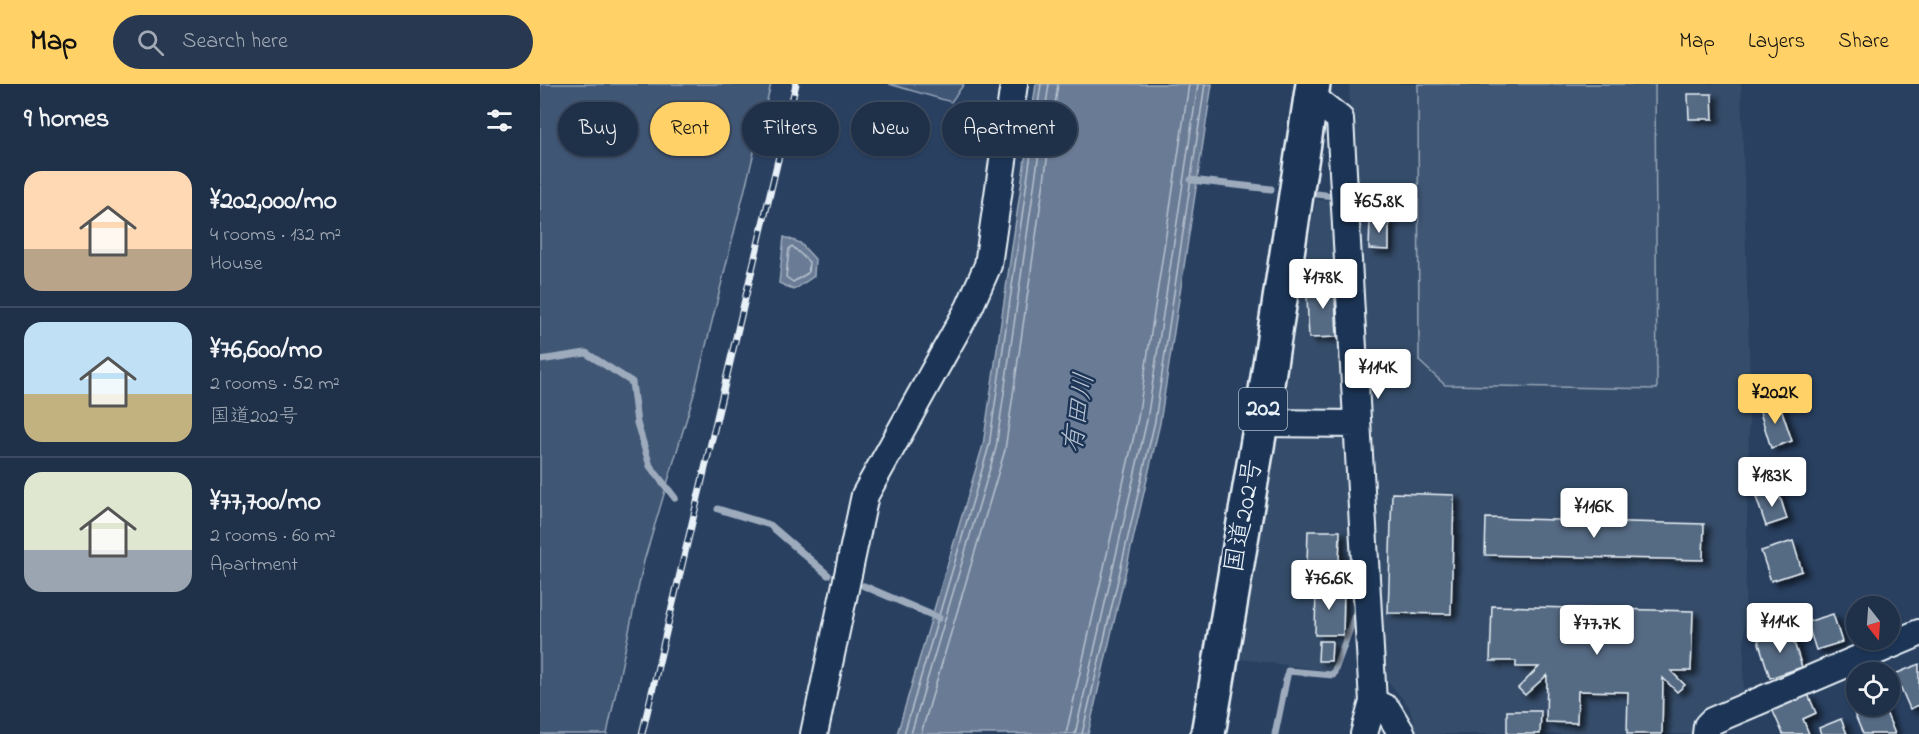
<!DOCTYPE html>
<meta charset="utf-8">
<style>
body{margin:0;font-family:"Indie Flower","Klee One",sans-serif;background:#273850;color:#f1f3f6;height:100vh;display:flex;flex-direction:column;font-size:22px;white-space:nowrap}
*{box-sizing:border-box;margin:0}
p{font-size:20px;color:#a1a9b4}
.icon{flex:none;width:33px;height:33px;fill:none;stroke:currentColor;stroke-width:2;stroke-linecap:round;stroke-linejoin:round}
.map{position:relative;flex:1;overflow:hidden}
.panel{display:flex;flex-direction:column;background:#1f3049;width:540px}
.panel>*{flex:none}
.banner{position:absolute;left:18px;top:18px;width:570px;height:54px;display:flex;gap:12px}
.needle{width:39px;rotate:163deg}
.tools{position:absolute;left:1306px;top:512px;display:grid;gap:12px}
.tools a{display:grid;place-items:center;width:54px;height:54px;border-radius:50%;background:#1f3049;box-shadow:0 2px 4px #0004,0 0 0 2px #3c4b61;font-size:30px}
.price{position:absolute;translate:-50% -51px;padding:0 14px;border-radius:6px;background:#fff;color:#222;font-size:20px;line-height:39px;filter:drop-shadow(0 2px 3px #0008)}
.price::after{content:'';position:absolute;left:50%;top:36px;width:18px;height:14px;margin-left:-9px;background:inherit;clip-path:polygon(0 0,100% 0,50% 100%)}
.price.on{background:#ffd166;color:#111}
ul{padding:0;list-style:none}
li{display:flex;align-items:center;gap:18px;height:150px;padding:0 24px}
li+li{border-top:2px solid #3c4b61}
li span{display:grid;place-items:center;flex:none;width:168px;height:120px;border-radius:18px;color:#555}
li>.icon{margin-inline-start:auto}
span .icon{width:72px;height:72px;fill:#fffc;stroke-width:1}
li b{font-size:26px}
h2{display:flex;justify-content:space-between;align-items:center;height:72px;padding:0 24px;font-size:26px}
.pill{padding:0 21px;border-radius:27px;background:#1f3049;box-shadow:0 2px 4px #0004,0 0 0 2px #3c4b61;font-size:21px;line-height:54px}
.pill.on{background:#ffd166;color:#111}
header{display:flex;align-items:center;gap:36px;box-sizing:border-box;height:84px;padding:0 30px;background:#ffd166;color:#111}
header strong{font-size:28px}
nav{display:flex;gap:33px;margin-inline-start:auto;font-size:21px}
.search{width:420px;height:54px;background:#273850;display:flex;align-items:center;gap:15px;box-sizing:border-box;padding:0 21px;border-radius:33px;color:#a1a9b4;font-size:22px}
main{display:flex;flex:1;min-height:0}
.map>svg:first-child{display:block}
.built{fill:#364d6b}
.green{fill:#415774;stroke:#94a4b6;stroke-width:1.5}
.water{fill:#6b7c95;stroke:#9dabbd;stroke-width:1.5}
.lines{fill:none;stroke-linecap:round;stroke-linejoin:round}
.shore{stroke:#b6c2d0;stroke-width:1.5}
.stream{stroke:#9dabbd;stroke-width:7}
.building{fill:#556a83;stroke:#e8f1f8;stroke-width:1.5;filter:url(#shadow)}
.minor-casing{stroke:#e8f1f8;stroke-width:30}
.highway-casing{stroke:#e8f1f8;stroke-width:38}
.minor{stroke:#1d3557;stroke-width:26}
.highway{stroke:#1d3557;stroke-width:33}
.rail-casing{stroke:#e8f1f8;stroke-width:7}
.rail{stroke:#1d3557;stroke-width:4.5;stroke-dasharray:14;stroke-linecap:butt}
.labels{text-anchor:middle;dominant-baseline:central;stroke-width:5;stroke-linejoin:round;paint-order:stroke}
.shield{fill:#1d3557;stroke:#abb9c8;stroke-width:1.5}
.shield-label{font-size:24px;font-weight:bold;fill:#e8f1f8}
.street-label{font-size:26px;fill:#e8f1f8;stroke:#1d3557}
.water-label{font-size:27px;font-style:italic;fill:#b6c2d0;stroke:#1d3557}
</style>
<header>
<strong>Map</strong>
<div class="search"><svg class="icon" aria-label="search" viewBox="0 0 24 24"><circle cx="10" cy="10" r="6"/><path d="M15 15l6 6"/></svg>Search here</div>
<nav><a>Map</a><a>Layers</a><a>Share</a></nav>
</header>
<main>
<section class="panel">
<h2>9 homes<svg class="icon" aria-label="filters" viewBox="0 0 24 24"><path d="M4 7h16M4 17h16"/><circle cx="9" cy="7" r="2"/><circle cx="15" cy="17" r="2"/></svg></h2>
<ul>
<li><span style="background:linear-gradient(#ffd9b3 65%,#b9a48a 0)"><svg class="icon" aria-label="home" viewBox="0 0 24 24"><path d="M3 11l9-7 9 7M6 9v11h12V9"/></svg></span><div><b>¥202,000/mo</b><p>4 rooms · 132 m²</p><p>House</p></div></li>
<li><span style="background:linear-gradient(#bfe0f5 60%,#c2b280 0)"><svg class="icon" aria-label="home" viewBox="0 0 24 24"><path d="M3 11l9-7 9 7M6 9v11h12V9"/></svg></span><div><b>¥76,600/mo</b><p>2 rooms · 52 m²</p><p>国道202号</p></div></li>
<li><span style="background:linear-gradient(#dfe7d0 65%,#9aa5b1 0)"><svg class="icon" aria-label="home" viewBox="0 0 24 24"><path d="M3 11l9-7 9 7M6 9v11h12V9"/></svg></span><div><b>¥77,700/mo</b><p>2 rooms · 60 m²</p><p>Apartment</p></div></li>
</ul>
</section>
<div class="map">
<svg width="1379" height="650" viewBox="0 0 1379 650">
<defs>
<filter id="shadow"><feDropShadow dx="6" dy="4" stdDeviation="3" flood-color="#0009"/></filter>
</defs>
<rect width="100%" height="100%" fill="#294061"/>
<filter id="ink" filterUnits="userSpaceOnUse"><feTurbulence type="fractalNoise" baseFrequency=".0167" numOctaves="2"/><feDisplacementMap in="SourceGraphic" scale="12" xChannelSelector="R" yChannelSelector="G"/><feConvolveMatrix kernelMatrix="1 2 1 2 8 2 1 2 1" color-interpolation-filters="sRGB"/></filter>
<g filter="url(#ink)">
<path class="built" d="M809,0h392l9,301 -7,314 -47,35h-278l-9,-27 -26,-32z
M776,115l22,4 22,410 -22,59 -97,-13z"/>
<path class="green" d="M0,0h231l-77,310 -50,167 -37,173h-67z
M349,0h75l-13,18z
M878,0h237l2,305 -212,-4 -26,-24z"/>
<path class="water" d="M496,0h176l-52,339 -72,311h-191l86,-289z
M244,153l16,6 15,16 -1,17 -20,14 -15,-7z"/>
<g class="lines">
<path class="shore" d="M252,162l17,16 -1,11 -15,9 -7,-5 3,-28z
M364,650l85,-288 52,-362
M371,650l85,-286 53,-364
M381,650l84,-284 53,-366
M526,650l72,-316 51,-334
M535,650l72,-314 51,-336
M542,650l73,-313 50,-337"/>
<path class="stream" d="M651,96l80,9
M776,110l18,2v6
M0,276l46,-7 46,29 5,41 13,43 25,32
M178,425l52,16 58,50
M324,502l75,32
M735,650l13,-63 45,4 24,-66"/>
</g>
<path class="building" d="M1148,10h24l1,25h-24z
M830,135h19v31l-20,-1z
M794,194l3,59 -28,1 -2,-41 8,-1 -1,-17z
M1239,318l13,39 -21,7 -12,-39z
M1238,406l9,29 -21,7 -10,-29z
M852,409l62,2 -3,119 -63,-1z
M946,434l218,6 -1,36 -218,-5z
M768,447h32l-1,33 -32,-1z
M1253,457l9,30 -31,10 -10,-30z
M776,503l28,1 -1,47h-28z
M952,522l201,5 -2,60h-20l14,14 -8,7 -14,-14 -1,56h-35l1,-42 -50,-1 -1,32 -31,-1 1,-47 -22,20 -7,-7 21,-21h-23v-6h-26z
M1293,530l9,28 -26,8 -9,-28z
M1250,546l12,37 -32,11 -12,-38z
M779,557h13l-1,20h-13z
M1379,580v41l-9,4 -15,-35z
M1268,610l8,19 -13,6 6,15h-26l-11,-25z
M1317,613v8h26l12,29h-32l-14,-33z
M967,627h34l-1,23h-33z
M1301,635l6,15h-26l-2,-6z"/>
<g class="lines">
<g class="minor-casing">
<path id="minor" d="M771,12l29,23 33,583 14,7 15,25
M721,339l96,1
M274,650l51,-239 104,-187 19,-43 26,-181
M824,650l9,-32
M1166,650l1,-8 5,-5 207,-88"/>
</g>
<g class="highway-casing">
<path id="highway" d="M668,650l53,-311 52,-339"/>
</g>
<use href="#minor" class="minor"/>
<use href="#highway" class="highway"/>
<g class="rail-casing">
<path id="rail" d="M102,650l154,-650"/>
</g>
<use href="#rail" class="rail"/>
</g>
</g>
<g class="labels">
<rect class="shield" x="699" y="304" width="48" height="42" rx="4.5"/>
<g class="shield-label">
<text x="723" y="325">202</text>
</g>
<g class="street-label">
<text transform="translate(705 432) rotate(-80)">国道202号</text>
</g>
<g class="water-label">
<text transform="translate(540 329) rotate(-81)">有田川</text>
</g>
</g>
</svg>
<div class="tools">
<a><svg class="needle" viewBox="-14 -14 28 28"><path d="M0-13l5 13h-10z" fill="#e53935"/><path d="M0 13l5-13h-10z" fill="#a1a9b4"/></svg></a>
<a><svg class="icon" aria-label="locate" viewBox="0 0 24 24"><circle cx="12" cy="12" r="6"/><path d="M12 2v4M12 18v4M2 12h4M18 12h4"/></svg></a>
</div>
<b class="price" style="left:839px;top:150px">¥65.8K</b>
<b class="price" style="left:783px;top:226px">¥178K</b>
<b class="price" style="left:838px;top:316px">¥114K</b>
<b class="price on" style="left:1235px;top:341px">¥202K</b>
<b class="price" style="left:1232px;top:424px">¥183K</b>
<b class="price" style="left:1054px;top:455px">¥116K</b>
<b class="price" style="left:789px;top:527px">¥76.6K</b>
<b class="price" style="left:1240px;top:570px">¥114K</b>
<b class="price" style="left:1057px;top:572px">¥77.7K</b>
<div class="banner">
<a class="pill">Buy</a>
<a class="pill on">Rent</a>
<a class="pill">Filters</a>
<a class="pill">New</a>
<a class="pill">Apartment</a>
</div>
</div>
</main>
